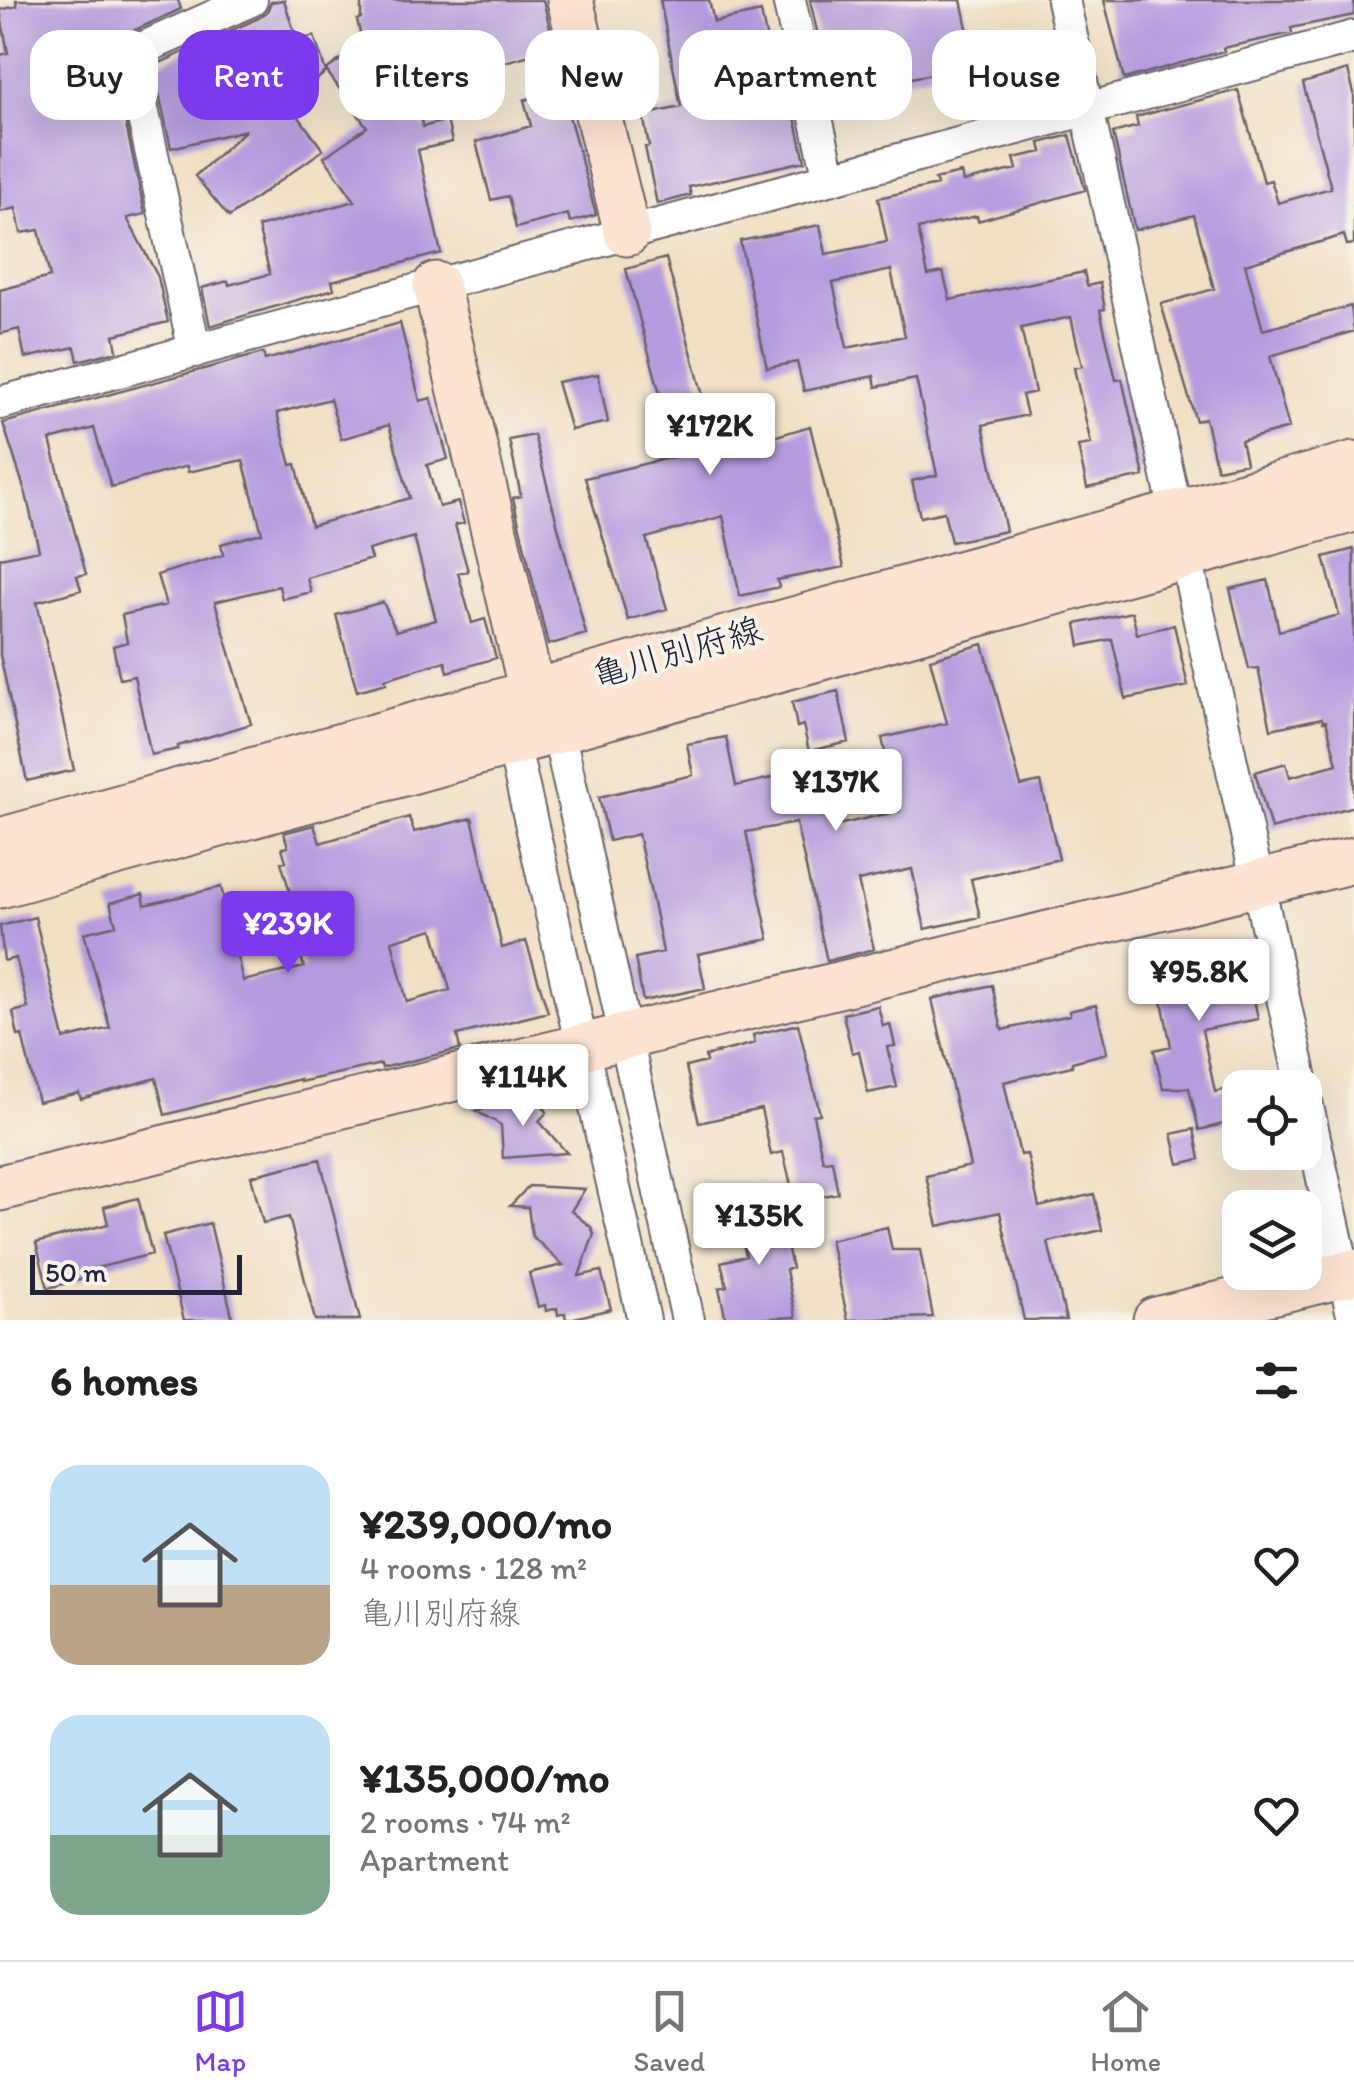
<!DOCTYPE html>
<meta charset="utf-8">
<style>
body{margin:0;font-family:Itim,"Klee One",sans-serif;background:#f6f6f6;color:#222;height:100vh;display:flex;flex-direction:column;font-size:38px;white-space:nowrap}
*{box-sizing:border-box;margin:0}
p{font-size:32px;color:#767676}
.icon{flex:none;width:55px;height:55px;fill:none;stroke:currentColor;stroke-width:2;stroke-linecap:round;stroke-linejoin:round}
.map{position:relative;height:1320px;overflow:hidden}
.panel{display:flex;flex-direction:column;background:#fff;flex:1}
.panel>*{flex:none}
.hud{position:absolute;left:30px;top:30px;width:1295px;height:90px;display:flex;gap:20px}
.tools{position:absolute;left:1222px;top:1070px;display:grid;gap:20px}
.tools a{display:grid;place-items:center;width:100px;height:100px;border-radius:20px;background:#fff;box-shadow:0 10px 40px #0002;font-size:50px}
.scale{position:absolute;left:30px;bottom:25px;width:212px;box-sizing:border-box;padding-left:10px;border:5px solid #22223b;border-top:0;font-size:28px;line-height:35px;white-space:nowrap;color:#22223b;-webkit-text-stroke:8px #f7f3e8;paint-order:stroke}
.price{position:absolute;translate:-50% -85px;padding:0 22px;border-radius:10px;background:#fff;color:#222;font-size:32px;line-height:65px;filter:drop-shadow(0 2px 5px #0008)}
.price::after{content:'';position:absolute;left:50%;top:60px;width:30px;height:22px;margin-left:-15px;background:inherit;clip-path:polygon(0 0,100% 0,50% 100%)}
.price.current{background:#7c3aed;color:#fff}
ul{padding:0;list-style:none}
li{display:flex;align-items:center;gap:30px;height:250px;padding:0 50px}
li span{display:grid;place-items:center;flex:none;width:280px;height:200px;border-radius:30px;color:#555}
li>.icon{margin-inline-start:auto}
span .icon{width:120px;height:120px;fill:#fffc;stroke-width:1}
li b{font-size:42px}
h2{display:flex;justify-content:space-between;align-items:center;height:120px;padding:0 50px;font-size:42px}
.chip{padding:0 35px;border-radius:30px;background:#fff;box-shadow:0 10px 40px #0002;font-size:35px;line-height:90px}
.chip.current{background:#7c3aed;color:#fff}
.tab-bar{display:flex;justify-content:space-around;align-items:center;height:140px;border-top:2px solid #e0e0e0;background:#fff;font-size:28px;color:#767676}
.tab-bar a{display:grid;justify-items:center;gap:5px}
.tab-bar .current{color:#7c3aed}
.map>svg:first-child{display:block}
.building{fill:#b59cdf;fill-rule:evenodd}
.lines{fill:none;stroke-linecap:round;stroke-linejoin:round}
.street-casing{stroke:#6b646b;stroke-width:36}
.secondary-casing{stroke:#6b646b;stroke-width:49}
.street{stroke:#fff;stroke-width:32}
.secondary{stroke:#fde4d1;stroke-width:45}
.labels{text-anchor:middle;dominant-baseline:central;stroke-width:8;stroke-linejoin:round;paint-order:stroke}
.street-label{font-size:35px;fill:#22223b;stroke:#f7f3e8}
</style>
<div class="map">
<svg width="1354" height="1320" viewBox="0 0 1354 1320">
<rect width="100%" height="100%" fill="#f7f3e8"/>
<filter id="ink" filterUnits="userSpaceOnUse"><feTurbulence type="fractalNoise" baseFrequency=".01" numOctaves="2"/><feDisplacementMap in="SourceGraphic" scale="20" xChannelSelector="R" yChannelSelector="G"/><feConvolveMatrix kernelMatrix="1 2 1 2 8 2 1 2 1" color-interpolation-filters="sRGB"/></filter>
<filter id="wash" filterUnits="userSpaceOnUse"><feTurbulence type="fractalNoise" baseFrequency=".0048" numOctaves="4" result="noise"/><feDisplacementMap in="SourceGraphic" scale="40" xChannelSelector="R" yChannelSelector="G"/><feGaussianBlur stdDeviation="2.25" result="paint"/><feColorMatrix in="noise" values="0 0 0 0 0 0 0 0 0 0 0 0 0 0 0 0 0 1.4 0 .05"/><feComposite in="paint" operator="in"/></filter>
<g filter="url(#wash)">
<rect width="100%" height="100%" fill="#f2e0c5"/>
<g id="blocks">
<path class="building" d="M16,0h162l3,9 -59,27 -12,14 35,164 -18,4 31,59 10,45 -54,13 3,16 -39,10 -3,-14 -50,11 -6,-29 -19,5v-44l50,-13 -11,-47 -18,3 -5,-25 -16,4v-157l8,-2 -8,-43 17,-4z
M284,0l13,41 17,-5 12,36 -38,30 35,48 -94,67 -34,-41 51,-46 -75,18 -18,-82 106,-48 8,-6 4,-10z
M361,0h182l12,48 -75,21 -2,-7 -51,14 -8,-33 -54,11 -8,-34 4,-2z
M660,0h49l5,22 47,-10 7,33 10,-3 27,119 -116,26 2,8 -34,9 -12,-57 4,-1 -6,-31 38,-8z
M810,0h151l8,37 -14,3 6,28 -118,24 -10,-46 -12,3z
M1104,0h250v15l-63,13 1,5 -69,15 1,3 -100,28z
M358,47l34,48 21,-5 10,37 24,-7 5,22 -34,8 23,103 -109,28 2,8 -124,37 -8,-38 26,-7 1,4 41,-11 -12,-47 97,-26 -31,-44 43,-30 -41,-57z
M1348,70l6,23v151l-7,1 -3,-10 -99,29 18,66 88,-24 3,25 -84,25 19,72 -48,13 5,22 -29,6 -12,-51 -9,3 -35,-117 53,-15 -20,-74 -59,15 -22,-97 25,-7 -2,-9 102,-27 26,92 7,-2 7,23 53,-15 -28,-105z
M562,90l34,125 -26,7 -2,-8 -52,14 -8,-32 -17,4 -15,-58 55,-16 -7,-26z
M1070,135l15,55 -107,31 -1,-5 -59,13 10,46 15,-3 7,28 134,-28 3,14 13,-3 5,26 -5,1 16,70 6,-1 22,97 -57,12 -9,-42 13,-2 -17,-76 8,-2 -11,-49 -50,11 14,64 -13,3 5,20 -44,10 23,106 -55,11 -7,-30 -24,5 -8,-36 25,-6 -21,-96 -40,8 -2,-11 -70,15 -7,-29 -30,6 -27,-127 80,-16 6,29 61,-12 -9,-44 59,-13 -2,-6 26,-6 2,9 54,-13 -3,-11 28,-6 -2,-9zM891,270l14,66 -58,12 -14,-65z
M666,258l48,179 33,-7 3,14 60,-18 34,141 -67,13 2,7 -39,9 -17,-80 -77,22 21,71 -39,11 -43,-142 92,-22 -51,-187z
M400,323l20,78 11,-3 17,61 -21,6 12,42 19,-5 6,21 -9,2 13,46 -10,2 14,50 13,-4 11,39 -48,14 -3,-11 -60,18 1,4 -29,8 -21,-76 47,-13 13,29 40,-11 -22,-83 -46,13 3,9 -64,19 4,14 -29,7 -3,-13 -64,16 36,122 -73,22v3l-27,6 -17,-79 -14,3 -7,-33 14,-4 -5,-27 44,-10 -9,-30 66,-20 -2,-11 41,-11 -19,-73 -55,12 -1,-6 -76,21 -17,-59 -44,12 36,134 -9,2 4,14 -44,12 37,168 -47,11 -27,-126v-97l39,-8 -13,-56 -23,-71 260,-70 2,7zM330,399l11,40 48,-14 21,73 -99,28 -15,-62 -5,1 -14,-52z
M598,374l10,48 -37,8 -14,-48z
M534,435l52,199 -38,11 -35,-147 8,-2 -12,-56z
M1354,549v257l-83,23 -16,-57 31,-9 4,14 47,-13 -11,-43 -3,1 -1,-4 -51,11 -13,-61 -9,1 -19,-80 38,-9 11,51 60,-16 -15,-58z
M1132,612l5,22 37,-9 14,61 -62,13 -14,-60 -32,7 -4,-22z
M983,644l38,142 20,-4 18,77 -88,20 9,38 -55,12 -13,-60 -54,12 16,68 -47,12 -31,-138 -50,9 23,107 -71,15 7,34 -62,13 -8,-43 28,-6 -7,-35 -18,-83 -29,7 -10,-44 94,-22 -6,-31 39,-7 10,49 84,-19 13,59 66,-15 -17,-73 65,-15 -17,-64z
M838,691l11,51 -40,9 -6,-26 -6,2 -5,-25z
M409,817l5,15 58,-14 30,130 24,-7 22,71 -91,23 3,14 -78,19 -1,-4 -81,18v-3l-135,36 -9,-37 -75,21 -2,-6 -41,9 -16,-67 -4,1 -5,-24 15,-4 -12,-50 -12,3 -4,-35 35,-9 29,122 46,-11 -26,-95 32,-8 -6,-22 33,-9 2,11 76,-18 22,94 61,-14 -19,-66 7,-2 -11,-37 5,-1 -4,-13 6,-1 -4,-14 30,-8 6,18zM433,929l17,61 -43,12 -15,-61z
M1161,945l2,10 30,-6 2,14 50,-9 13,65 -56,11 13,62 25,-6v34l-41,10 -10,-42h-26l-9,-38 17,-4 -14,-70 -14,3 -5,-29z
M992,985l10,45 68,-15 -1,-4 27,-6 11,48 -35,9v4l-68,16 16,73 7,-1 12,53 55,-13 8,36 -54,12 18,78h-42l-24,-108 -62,14 -12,-50 44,-10 -38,-167z
M878,1006l5,20 7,-2 5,22 -8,1 10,40 -29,6 -9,-42 -7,2 -9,-39z
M798,1024l22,90 -7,1 10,46 9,-1 6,33 -43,9 -12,-50 -12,3 -10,-46 -62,14 -13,-56 20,-5 -1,-6 50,-13 -2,-8z
M539,1100l8,12 -8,9 28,32 -64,5 -2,-33 -25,-14 23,-9z
M1194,1129l6,30 -21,5 -7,-30z
M320,1159l40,161h-45l-26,-103 -26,6 -12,-47z
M529,1186l56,3 -14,22 20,16 3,7 -15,42 22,-5 10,38 -45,11 -1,-7 -7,2 -1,-7 -11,3 -1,-6 -7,2 -9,-34 34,-8 -31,-29 -4,-29 -18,-1z
M138,1198l14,56 -67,17 2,7 -39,10 -12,-45 72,-19 -4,-17z
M777,1199l15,69 -6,2 10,47 -70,3 -7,-32 8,-2 -6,-24 25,-6 -11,-47z
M210,1223l23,97h-49l-21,-85z
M887,1227l5,23h28l13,67 -85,3 -18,-80z"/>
</g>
</g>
<g filter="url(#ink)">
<use href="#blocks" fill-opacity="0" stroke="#6b646b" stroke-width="2.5"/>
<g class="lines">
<g class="street-casing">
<path id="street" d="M789,0l41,179
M1063,0l240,1088
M195,351l-65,-297 121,-54
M0,403l1354,-366
M546,713l12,17 130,590
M520,725l-7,18 131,577
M1305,1097l49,222"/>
</g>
<g class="secondary-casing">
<path id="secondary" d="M570,0l57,233
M436,285l96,407
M0,841l1354,-377
M0,885l1354,-376
M0,1188l1354,-328
M1156,1320l198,-48"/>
</g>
<use href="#street" class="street"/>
<use href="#secondary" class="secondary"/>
</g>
</g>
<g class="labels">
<g class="street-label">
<text transform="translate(677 652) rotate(-16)">亀川別府線</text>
</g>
</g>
</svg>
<div class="tools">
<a><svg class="icon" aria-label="locate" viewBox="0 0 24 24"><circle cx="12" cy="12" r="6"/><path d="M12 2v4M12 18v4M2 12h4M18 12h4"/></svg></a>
<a><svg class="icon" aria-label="layers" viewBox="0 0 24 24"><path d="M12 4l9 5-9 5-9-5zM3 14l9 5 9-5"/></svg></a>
</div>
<div class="scale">50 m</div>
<b class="price" style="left:710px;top:478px">¥172K</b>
<b class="price" style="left:836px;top:834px">¥137K</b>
<b class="price current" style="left:288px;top:976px">¥239K</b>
<b class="price" style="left:1199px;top:1024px">¥95.8K</b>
<b class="price" style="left:523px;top:1129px">¥114K</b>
<b class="price" style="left:759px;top:1268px">¥135K</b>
<div class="hud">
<a class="chip">Buy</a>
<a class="chip current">Rent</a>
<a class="chip">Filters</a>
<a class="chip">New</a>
<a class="chip">Apartment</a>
<a class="chip">House</a>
</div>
</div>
<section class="panel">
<h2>6 homes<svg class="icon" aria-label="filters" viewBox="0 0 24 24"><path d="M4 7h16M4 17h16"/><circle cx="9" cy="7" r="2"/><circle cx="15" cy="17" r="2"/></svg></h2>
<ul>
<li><span style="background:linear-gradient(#bfe0f5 60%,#b9a48a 0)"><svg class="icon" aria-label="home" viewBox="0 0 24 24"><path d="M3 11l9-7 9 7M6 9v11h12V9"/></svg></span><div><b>¥239,000/mo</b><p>4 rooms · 128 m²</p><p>亀川別府線</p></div><svg class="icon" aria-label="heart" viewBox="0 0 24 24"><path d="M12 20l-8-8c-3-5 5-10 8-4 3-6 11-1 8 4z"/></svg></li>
<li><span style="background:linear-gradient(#bfe0f5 60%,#7fa58c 0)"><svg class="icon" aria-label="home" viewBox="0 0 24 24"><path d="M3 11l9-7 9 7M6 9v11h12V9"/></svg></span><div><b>¥135,000/mo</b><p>2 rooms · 74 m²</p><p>Apartment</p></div><svg class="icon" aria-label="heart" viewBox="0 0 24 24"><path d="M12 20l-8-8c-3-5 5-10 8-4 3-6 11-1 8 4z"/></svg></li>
</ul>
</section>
<nav class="tab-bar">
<a class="current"><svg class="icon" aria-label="map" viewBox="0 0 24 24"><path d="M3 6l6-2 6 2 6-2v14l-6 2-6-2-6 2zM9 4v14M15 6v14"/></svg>Map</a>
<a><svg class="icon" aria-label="saved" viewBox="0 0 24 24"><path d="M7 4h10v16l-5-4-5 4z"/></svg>Saved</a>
<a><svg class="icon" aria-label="home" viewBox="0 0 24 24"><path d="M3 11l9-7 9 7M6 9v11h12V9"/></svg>Home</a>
</nav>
